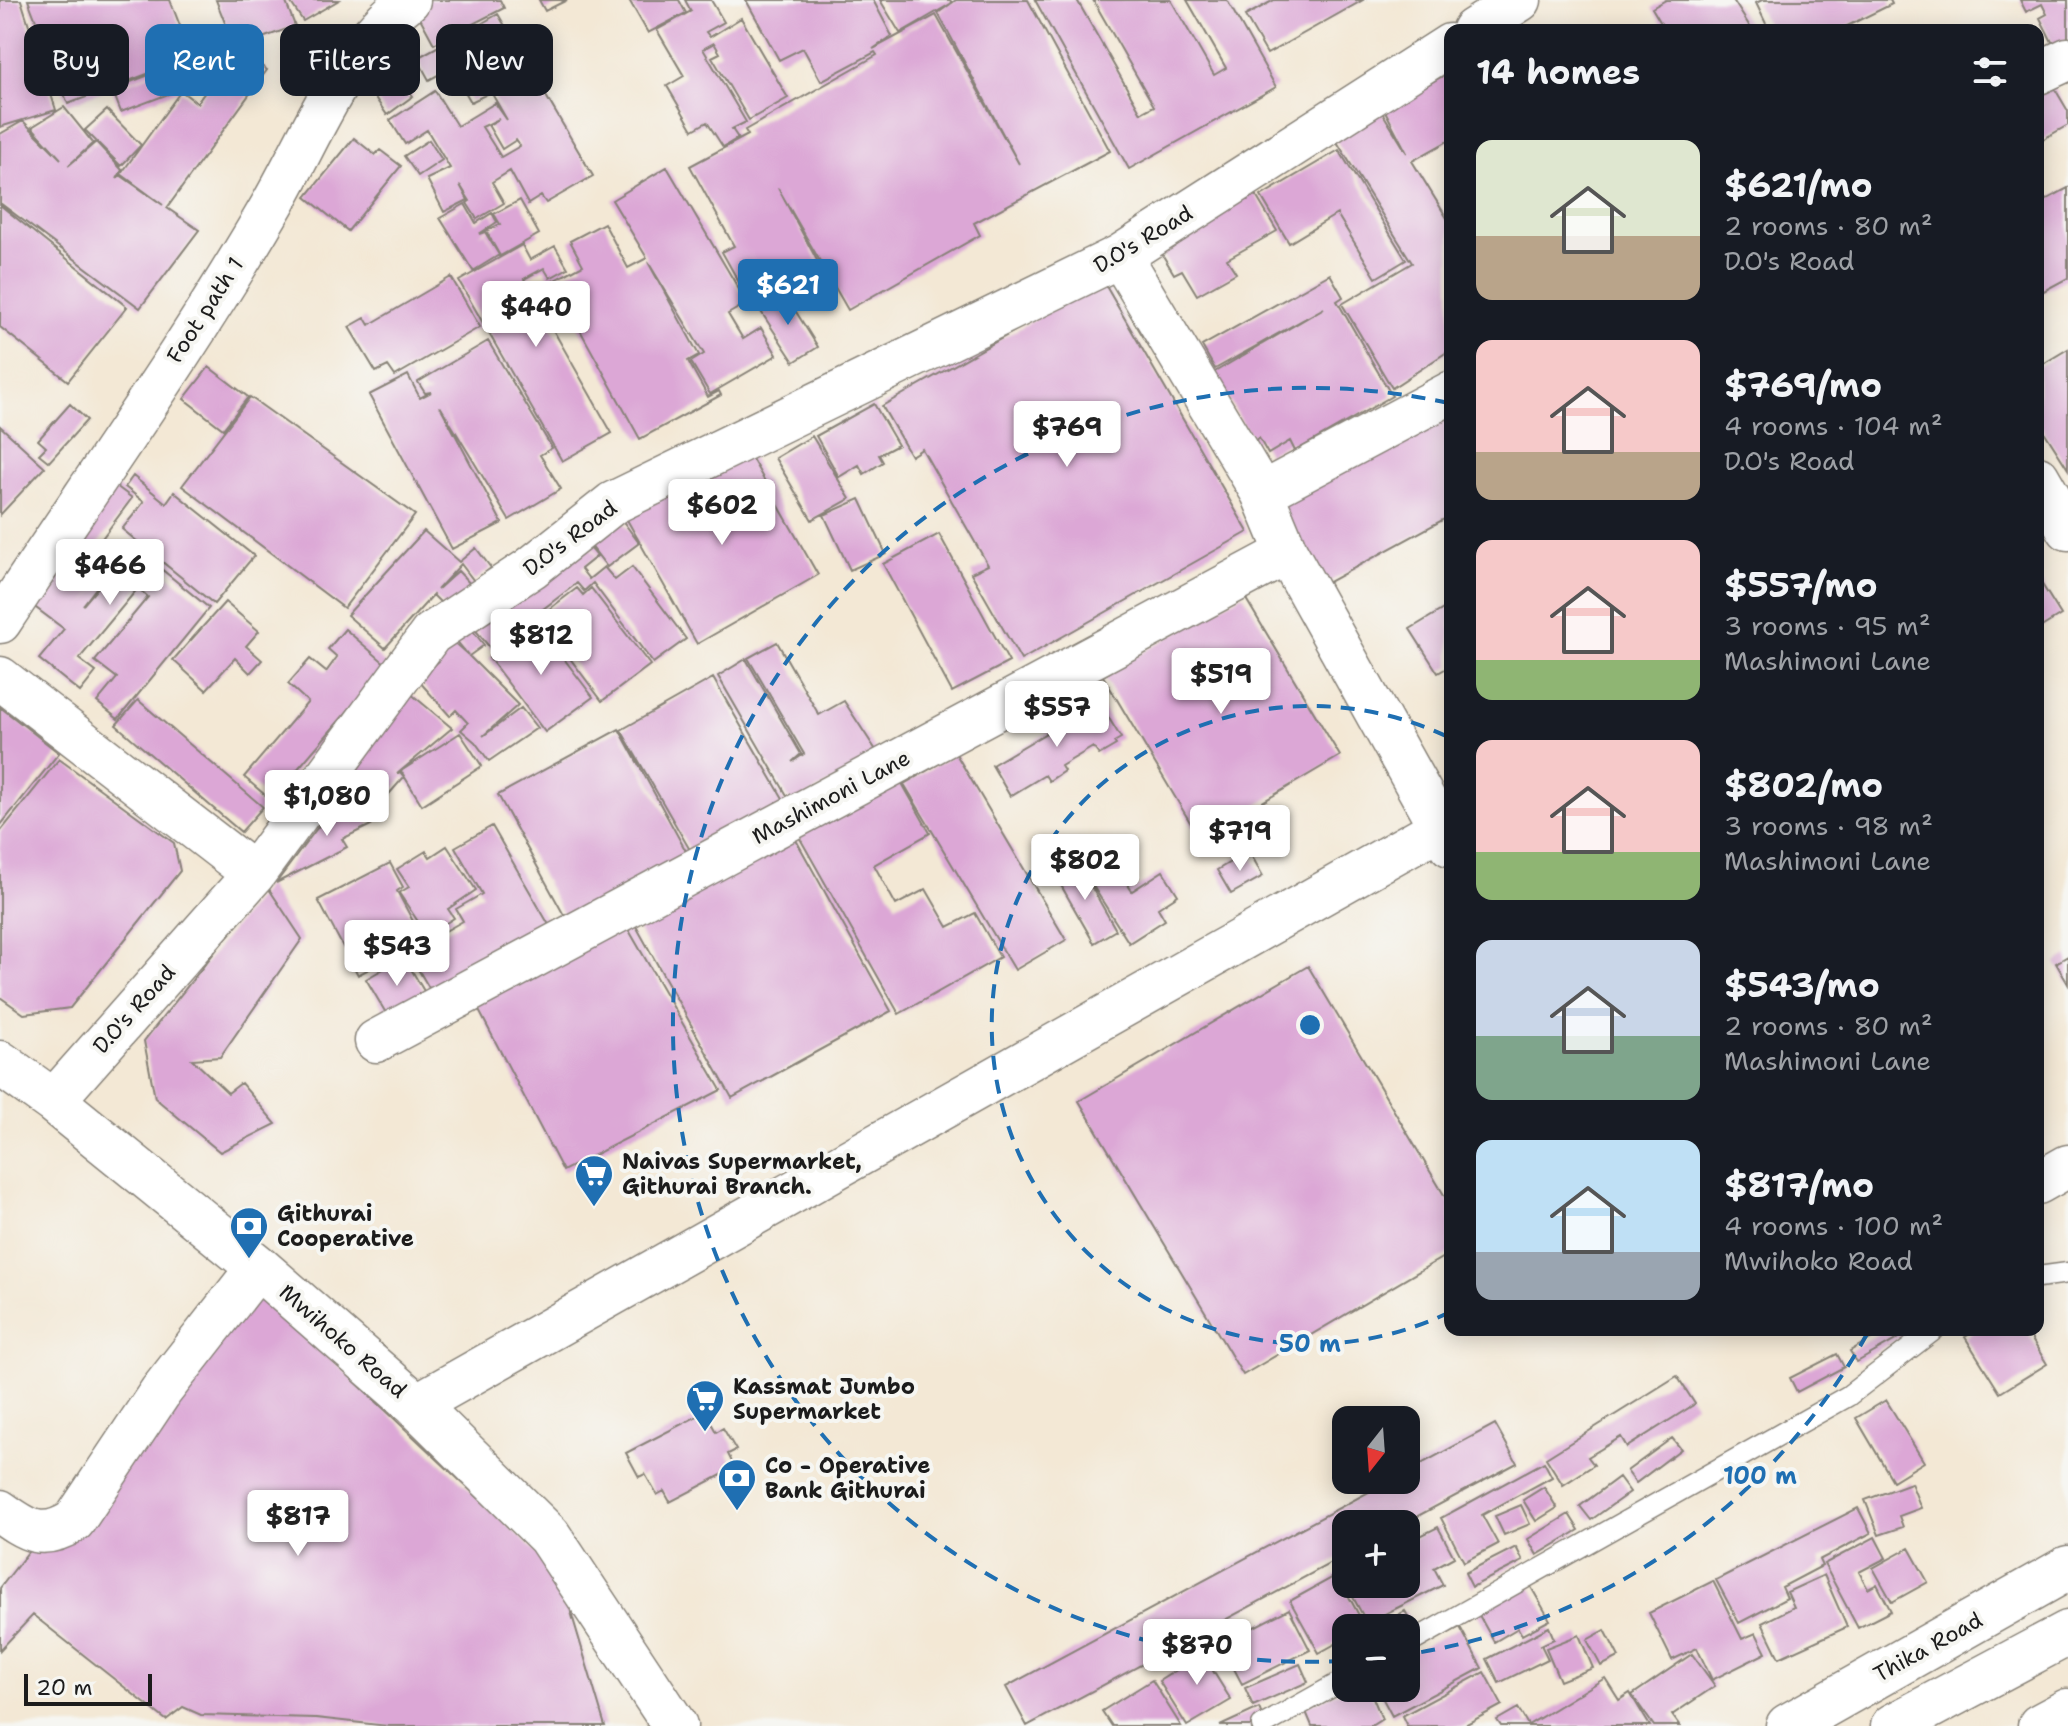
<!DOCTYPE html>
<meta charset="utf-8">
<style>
body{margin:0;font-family:"Shantell Sans",sans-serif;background:#242831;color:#f1f3f6;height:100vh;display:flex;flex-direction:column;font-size:30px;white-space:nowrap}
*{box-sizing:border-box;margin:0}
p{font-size:26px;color:#9ea1a6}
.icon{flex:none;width:44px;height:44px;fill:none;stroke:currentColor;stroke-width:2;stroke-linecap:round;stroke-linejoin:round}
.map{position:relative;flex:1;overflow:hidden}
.side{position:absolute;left:1444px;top:24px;width:600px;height:1312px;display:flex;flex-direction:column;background:#171b24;border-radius:16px;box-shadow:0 4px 20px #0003}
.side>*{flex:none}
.guide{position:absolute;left:24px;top:24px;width:760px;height:72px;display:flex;gap:16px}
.needle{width:52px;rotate:197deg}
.tools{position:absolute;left:1332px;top:1406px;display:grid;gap:16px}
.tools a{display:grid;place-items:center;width:88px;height:88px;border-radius:16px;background:#171b24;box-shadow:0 4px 20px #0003;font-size:40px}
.scale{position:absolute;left:24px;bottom:20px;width:128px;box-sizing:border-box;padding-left:8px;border:4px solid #1c1c1c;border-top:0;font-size:22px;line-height:28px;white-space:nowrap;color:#1c1c1c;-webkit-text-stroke:6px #f6f6f2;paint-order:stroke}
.price{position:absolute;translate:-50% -68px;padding:0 18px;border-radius:8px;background:#fff;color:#222;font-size:26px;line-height:52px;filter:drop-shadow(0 2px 4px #0008)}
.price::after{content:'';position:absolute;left:50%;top:48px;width:24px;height:18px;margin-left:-12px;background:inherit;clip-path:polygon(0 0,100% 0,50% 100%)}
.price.current{background:#1f6fb2;color:#fff}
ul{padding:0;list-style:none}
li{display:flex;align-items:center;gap:24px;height:200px;padding:0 32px}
li span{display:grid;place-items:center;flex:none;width:224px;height:160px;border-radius:16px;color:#555}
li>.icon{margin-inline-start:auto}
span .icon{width:96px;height:96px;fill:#fffc;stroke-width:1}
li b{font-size:34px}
h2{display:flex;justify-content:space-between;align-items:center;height:96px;padding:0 32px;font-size:34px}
.pill{padding:0 28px;border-radius:16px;background:#171b24;box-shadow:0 4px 20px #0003;font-size:28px;line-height:72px}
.pill.current{background:#1f6fb2;color:#fff}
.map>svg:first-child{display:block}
.building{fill:#dca7d6;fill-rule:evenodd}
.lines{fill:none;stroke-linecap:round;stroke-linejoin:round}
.service-casing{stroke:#888278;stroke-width:23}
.minor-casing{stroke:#888278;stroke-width:45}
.tertiary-casing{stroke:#888278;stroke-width:47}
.secondary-casing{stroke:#888278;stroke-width:47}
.trunk-casing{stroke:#888278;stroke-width:47}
.service{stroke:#fff;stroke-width:20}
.minor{stroke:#fff;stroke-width:42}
.tertiary{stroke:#fff;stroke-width:44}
.secondary{stroke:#fff;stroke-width:44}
.trunk{stroke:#fff;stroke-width:44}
.ring{fill:none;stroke:#1f6fb2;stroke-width:4;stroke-dasharray:14 10}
.labels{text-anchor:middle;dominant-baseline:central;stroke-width:8;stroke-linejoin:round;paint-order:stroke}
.street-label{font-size:22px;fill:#1c1c1c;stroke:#f6f6f2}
.poi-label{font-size:22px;font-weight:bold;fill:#1c1c1c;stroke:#f6f6f2;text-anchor:start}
.centre{fill:#1f6fb2;stroke:#f6f6f2;stroke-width:4}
.ring-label{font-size:24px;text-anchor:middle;font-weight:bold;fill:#1f6fb2;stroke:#f6f6f2;stroke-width:8;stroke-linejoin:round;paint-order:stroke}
</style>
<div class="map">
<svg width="2068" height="1726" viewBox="0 0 2068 1726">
<rect width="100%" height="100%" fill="#f6f6f2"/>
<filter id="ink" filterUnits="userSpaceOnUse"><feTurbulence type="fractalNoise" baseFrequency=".0125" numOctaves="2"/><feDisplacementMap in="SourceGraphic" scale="16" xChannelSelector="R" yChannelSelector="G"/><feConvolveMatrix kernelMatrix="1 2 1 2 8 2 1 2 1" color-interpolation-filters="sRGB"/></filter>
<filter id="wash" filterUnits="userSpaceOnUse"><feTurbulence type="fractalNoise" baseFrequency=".006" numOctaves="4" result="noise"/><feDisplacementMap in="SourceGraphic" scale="32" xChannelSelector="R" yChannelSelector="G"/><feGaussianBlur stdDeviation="1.8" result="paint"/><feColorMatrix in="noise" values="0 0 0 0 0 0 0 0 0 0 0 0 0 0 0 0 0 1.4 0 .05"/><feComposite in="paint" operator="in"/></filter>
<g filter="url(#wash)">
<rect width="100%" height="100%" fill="#f3e8d5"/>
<g id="blocks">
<path class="building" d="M0,0h21l35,110 -56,17z
M28,0h142l22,57 -124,47z
M216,0h69l10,26 -60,22z
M289,0h50l-36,21z
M423,0h77l4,8 -70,36 -21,-39z
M539,0h28l-22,11z
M629,0h50l7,13 -38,20z
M685,0h26l13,22 -18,10 4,5 31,-19 47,80 -39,22 -37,-63 8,-4 -6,-10 -11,6 43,73 -14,7 6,9 -15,9 -16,-25 -14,8 -26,-44 17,-10 -27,-46 34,-19z
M746,0h127l19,36 -19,13 63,-34 83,149 -81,-151 18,-13h72l82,151 -136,72 6,12 -132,75 -70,-122 42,78 -70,36 -28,-50 12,-6 -44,-80 58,-31 -3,-5 132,-75 -2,-3 -54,29 -18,-33 -24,12z
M880,0h70l2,3 -52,30z
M1035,0h42l64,113 13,-7 -61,-106h78l43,75 12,-7 -39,-68h40l49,87 -147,82z
M1274,0h89l-96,54 -22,-38z
M1666,0h67l19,30h-87l-13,-22z
M1762,0h128l2,4 -53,26h-70l-13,-27z
M2020,0h48v39l-14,7 -14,-28 7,-4 -5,-10 -16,8z
M498,14l95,162 -47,27 -5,-7 -13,8 -18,-33 -18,11 12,21 -27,16 -10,-16 3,-2 -10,-16 8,15 -24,12 -17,-33 23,-11 -23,-38 -22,14 -15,-24 45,-29 22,35 38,-23 12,17 -16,-28 -20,10 -7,-12 8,-5 -24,-42zM499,119l-11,6 14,24 14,-9 4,6 -19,11 -19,-30z
M446,42l12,22 -29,16 -12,-22z
M237,48l30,22 -100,138 32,22 -59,78 -140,-105v-69l23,-13 38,38 -29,-32 32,-20 29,36 -25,23 28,-24 26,28 -5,9 3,-4 43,30 -42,-31 60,-83 16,12z
M202,55l9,23 -90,34 -9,-23z
M1450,72v68l-38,21 38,62v127l-58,38 -50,-84 70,-41 -78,-126 46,-28 27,44 -23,-44z
M2045,72l23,39v14l-30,17v-66z
M400,78l13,18 -26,19 -13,-19z
M107,110l34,35 -20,21 -36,-36z
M354,138l21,17 5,-5 21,16 -53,65 -42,-34z
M429,140l13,20 -24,16 -14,-20z
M1339,150l67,110 -30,18 -39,-64 -48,29 -28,-47z
M667,167l80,136 -19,11 15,25 18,-11 16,27 -67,39 -19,-32 13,-8 -56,-92 51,93 -11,6 20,36 11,-6 2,4 -81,44 -87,-158 30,-16 -13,-24 34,-18 24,45 19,-10 -35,-58z
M2068,188v90l-30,16v-90z
M1252,189l25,42 -50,28 9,14 -39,22 -15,-25 -8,4 -18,-30z
M520,200l19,34 -39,22 -14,-25 14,-7 -6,-10z
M465,204l11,19 16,-10 5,9 -18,12 6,-2 14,23 -26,16 -33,-53z
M0,205l127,102 -59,74 -68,-54z
M522,245l8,15 25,-14 13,22 -18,10 -6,-10 -20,11 88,154 -50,28 -103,-180z
M1330,274l13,23 -6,4 55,95 -97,55 -5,-10 -22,13 -9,-16 -5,4 -41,-69 111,-65 -109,61 -13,-23z
M451,277l29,50 -85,49 -7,-10 -12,6 -27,-45 16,-9 4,7z
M1103,281l145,251 -227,128 -50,-87 17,-8 -66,-116 -11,7 -29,-50z
M783,291l35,56 -24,15 -36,-55z
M488,341l64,107 -12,7 21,34 -52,31 -69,-114 62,117 -50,26 -83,-154 39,-20 12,23 11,-6 -6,1 -7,-11z
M2068,349v120l-30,-47v-55z
M209,367l39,30 -25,32 -39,-30z
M250,397l165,118 -71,93 -162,-122z
M70,404l17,16 -38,42 -10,-8 7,-7 -8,-7z
M874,404l24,41 -19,10 4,7 -19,12 -5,-9 -20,12 -23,-41z
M1430,413l20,7v96l-134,73 -42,-73 18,-28z
M0,426l45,41 -45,48z
M812,436l38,63 -38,21 -37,-62z
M747,450l71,125 -121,69 -71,-126z
M133,476l33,27 8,-11 80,64 -40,48 -92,-75 22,-27 -19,-15z
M108,480l24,18 -43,58 20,15 -26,34 50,-59 76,62 -91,111 -21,-17 20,-24 -22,-17 53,-64 -10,-9 -59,71 17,13 -16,20 -41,-33 25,-30 -44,-33z
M860,499l26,55 -36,16 -26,-55z
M619,516l20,27 -32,24 -25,-33z
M424,531l35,31 17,-14 15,20 -17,13 -13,-17 -24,26 21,-19 16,17 -25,23 -16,-16 -48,53 -38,-33z
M939,534l70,128 -57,30 -69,-128z
M585,542l12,14 -16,13 8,10 15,-12 11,13 17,-13 54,72 -33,24 -60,-80 -9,8 -7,-8 -86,66 -18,-22z
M2038,578l23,37 -23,14z
M577,588l6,7 8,-7 59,77 -48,36 -63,-84z
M1243,594l97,162 -140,83 -97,-163z
M225,602l34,29 -13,15 16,14 -12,13 -15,-15 -29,32 -33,-30z
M1450,605v61l-12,7 -28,-44z
M536,622l57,75 -48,35 -56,-74z
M469,626l15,19 -15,11 49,49 -35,31 38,-28 16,20 -48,33 -14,-19 -14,-12 7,-7 -12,-13 -6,6 -32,-36 21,-19 -5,-6 16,-16 18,16 -14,-17z
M345,629l42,36 -116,135 -27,-23 64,-75 -20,-18 22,-25 16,13 11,-15 -9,-8z
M777,642l42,73 25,-14 35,54 -87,49 -74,-128 28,-17 55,95 -9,8 12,-8 -56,-96z
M713,678l78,134 -93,52 -77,-134z
M410,693l42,35 -55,46 3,-2 4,5 -36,41 -35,-28z
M138,700l125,107 -22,25 -125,-107z
M1099,702l22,36 -7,4 2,3 -17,10 -6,-8 -32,19 3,5 -15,10 -4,-6 -35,21 -18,-31z
M0,707l59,46 -59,73z
M619,729l73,133 -121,66 -73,-133z
M460,733l22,33 -60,39 -21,-34z
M956,754l110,186 -51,30 -111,-186z
M59,759l115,84 6,28 -110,137 -46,6 -24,-17v-165z
M899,778l31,55 -56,32 22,40 30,-16 22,38 27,-14 25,44 -101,57 -101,-179z
M339,799l32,26 -29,14 5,8 -71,36z
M492,826l64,111 -124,56 -24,-41 55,-31 -7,-12 26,-15 -27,-47z
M791,831l100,180 -159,87 -100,-179z
M447,846l29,44 -28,19 6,9 -27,17 -28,-42 10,-6 -12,-18 29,-18 4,6z
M1249,851l14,25 -32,18 -14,-24z
M1111,859l21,32 31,-20 15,24 -20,13 7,12 -36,23 -43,-68z
M1076,860l40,70 -22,13 -40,-70z
M390,863l13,24 -6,4 26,49 -65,35 -40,-75z
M267,886l35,53 -82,118 -28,2 36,34 13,-10 35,41 -56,28 -65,-54 -11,-57z
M623,920l98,170 -158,81 -91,-174z
M2068,956v28l-12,-21z
M404,957l24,41 -38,22 -24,-41z
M1308,966l142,239v48l-207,122 -164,-274z
M259,1291l301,284 45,151h-217l-72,-8 -115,-3 -18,-8 -17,13 -133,-105 -33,35v-62l201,-258z
M1886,1330h18l2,4 -49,28 -7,-11z
M1977,1330h49l21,34 -47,29 -35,-56z
M1837,1354l7,13 -47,25 -7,-14z
M1677,1376l18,28 -68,43 -6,-10 -33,20 6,8 -31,20 -17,-27z
M1886,1400l38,62 -31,19 -37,-63z
M705,1412l11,20 7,-4 13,22 -8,4 7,14 -65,34 -6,-11 -7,4 -12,-21 -6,3 -13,-24z
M1495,1424l22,39 -114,61h-57v31l-319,171 -21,-39 385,-207h15v-8z
M1672,1438l9,11 -45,34 -9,-12z
M1544,1462l8,15 -70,38 16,29 -34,18 -23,-44z
M1619,1477l11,15 -39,28 -11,-14z
M1911,1483l10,25 -22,8 4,11 -24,8 -14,-35z
M1544,1487l13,21 -21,13 -13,-21z
M1521,1505l9,19 -26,11 -9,-19z
M1858,1508l13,25 -52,27 3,6 -40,21 5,11 -48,25 -23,-43z
M1569,1514l10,16 -42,25 -9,-16z
M1438,1527l16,30 -20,11 9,17 -76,38 -25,-46 4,-2v9h60v-41z
M1875,1537l11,21 -27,14 9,17 9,-5 14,27 -33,17 -34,-64z
M1516,1547l7,14 -51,26 -7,-14z
M1909,1548l19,34 -36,20 -19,-34z
M1337,1575l29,53h-20v10l-27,15 -29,-52z
M1824,1575l23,52 -68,31 -17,-35 32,-16 -7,-15z
M1527,1580l23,40 -28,15 -4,-7 -24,14 -19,-34z
M1713,1581l29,58 14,-6 10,20 -54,27 -15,-32 -25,12 -23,-47z
M1289,1609l21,41 -68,34 -21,-40z
M1405,1611l7,12 -8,5h-27z
M1460,1627l22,41 -90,48 -15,-28h29v-33z
M1549,1627l5,12 -13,6 7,14 -49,24 -12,-24z
M1605,1630l14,27 -18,9 -14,-26z
M1579,1635l14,33 -33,13 -14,-33z
M1217,1645l11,17 -15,9 18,29 -44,26 -28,-45z
M1692,1654l23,32 -43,29 8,11h-26l-22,-31z
M1300,1664l8,18 -55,24 -8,-18z
M1484,1672l18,33 -39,21h-56l-5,-10z
M1605,1678l14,22 11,-7 20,33h-149l-4,-6 21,-12 10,17z
M1152,1680l29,46h-69l-10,-15z
M1348,1688h21l13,31 -11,7h-59l-8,-19z
M1259,1708l6,15 -7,3h-38z"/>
</g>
</g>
<g filter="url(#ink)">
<use href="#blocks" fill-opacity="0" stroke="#888278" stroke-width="2"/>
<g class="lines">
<g class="service-casing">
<path id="service" d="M2038,1277l30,-4
M1406,1645l442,-249 86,-66
M1262,1726l84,-47"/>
</g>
<g class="minor-casing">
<path id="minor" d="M1473,30l47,-30
M2038,73l30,-14
M1120,256l142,237 25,60 163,292
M2038,477l30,52
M1262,493l188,-100
M0,622c91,-138 189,-274 272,-417 41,-71 70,-154 137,-205
M0,678l254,196
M376,1041l911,-488
M53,1101l201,-227 177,-240 100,-66 82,-65 507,-247 330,-211
M2038,1183l30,-17
M416,1405l1025,-578
M0,1511c28,20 42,30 74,10l87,-130 97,-124"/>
</g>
<g class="tertiary-casing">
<path id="tertiary" d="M0,1063l53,38 205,166 158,138 133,131 126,190"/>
</g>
<g class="secondary-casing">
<path id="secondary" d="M1788,1726l280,-158"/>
</g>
<g class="trunk-casing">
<path id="trunk" d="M1893,1726l175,-93
M2040,1726l28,-15"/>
</g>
<use href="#service" class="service"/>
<use href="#minor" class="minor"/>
<use href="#tertiary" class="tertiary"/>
<use href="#secondary" class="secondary"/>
<use href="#trunk" class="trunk"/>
</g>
</g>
<g class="ring">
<path d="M1450 1312A319 319 0 1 1 1450 738"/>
<path d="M1867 1334A637 637 0 0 1 1410 1654M1343 1661A637 637 0 1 1 1448 403"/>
</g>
<defs>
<g id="supermarket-pin" transform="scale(2)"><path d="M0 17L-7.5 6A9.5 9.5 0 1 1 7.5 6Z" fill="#1f6fb2" stroke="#f6f6f2"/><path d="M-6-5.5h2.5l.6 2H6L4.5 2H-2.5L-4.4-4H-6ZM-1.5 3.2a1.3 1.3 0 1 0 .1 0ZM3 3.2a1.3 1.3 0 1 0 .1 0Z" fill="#fff"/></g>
<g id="bank-pin" transform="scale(2)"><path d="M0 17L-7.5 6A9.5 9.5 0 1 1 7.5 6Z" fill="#1f6fb2" stroke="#f6f6f2"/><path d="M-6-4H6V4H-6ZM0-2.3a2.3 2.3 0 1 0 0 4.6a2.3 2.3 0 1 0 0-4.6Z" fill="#fff"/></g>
</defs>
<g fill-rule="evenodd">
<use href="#supermarket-pin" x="594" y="1174"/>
<use href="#bank-pin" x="249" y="1226"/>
<use href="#supermarket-pin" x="705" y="1399"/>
<use href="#bank-pin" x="737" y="1478"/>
</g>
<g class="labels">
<g class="street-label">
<text transform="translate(1143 239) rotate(-31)">D.O's Road</text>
<text transform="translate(205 310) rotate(-57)">Foot path 1</text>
<text transform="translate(570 538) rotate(-37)">D.O's Road</text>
<text transform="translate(831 797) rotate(-28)">Mashimoni Lane</text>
<text transform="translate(134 1009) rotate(-48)">D.O's Road</text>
<text transform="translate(343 1341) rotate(41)">Mwihoko Road</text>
<text transform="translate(1928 1647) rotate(-29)">Thika Road</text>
</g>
<g class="poi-label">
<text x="622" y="1161">Naivas Supermarket,<tspan x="622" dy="25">Githurai Branch.</tspan></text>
<text x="277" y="1213">Githurai<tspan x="277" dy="25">Cooperative</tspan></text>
<text x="733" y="1386">Kassmat Jumbo<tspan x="733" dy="25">Supermarket</tspan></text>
<text x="765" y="1465">Co - Operative<tspan x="765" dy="25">Bank Githurai</tspan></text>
</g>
</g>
<circle cx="1310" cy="1025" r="12" class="centre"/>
<g class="ring-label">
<text x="1310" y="1352">50 m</text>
<text x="1760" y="1484">100 m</text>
</g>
</svg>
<div class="tools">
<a><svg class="needle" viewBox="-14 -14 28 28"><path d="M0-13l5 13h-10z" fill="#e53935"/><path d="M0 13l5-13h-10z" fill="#9ea1a6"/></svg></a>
<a>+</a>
<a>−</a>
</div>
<div class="scale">20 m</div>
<b class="price current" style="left:788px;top:327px">$621</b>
<b class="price" style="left:536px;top:349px">$440</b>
<b class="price" style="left:1067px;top:469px">$769</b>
<b class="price" style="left:722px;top:547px">$602</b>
<b class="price" style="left:110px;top:607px">$466</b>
<b class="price" style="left:541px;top:677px">$812</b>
<b class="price" style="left:1221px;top:716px">$519</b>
<b class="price" style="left:1057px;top:749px">$557</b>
<b class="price" style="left:327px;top:838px">$1,080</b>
<b class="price" style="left:1240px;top:873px">$719</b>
<b class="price" style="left:1085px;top:902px">$802</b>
<b class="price" style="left:397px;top:988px">$543</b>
<b class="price" style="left:298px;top:1558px">$817</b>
<b class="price" style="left:1197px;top:1687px">$870</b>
<div class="guide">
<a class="pill">Buy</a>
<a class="pill current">Rent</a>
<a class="pill">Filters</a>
<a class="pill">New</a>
</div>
<section class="side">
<h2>14 homes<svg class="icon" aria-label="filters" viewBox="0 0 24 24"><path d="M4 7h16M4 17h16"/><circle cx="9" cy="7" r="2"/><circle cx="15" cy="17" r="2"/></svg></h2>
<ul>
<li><span style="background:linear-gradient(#dfe7d0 60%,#b9a48a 0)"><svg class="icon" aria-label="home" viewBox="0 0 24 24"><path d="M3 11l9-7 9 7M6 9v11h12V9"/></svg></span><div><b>$621/mo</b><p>2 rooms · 80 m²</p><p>D.O's Road</p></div></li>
<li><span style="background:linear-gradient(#f6c9c9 70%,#b9a48a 0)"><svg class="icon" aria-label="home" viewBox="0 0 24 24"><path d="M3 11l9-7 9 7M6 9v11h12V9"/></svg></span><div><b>$769/mo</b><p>4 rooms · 104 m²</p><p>D.O's Road</p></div></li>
<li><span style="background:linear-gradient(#f6c9c9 75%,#8fb573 0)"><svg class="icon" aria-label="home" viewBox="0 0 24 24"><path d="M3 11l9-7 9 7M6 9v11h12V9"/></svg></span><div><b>$557/mo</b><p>3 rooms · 95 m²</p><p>Mashimoni Lane</p></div></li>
<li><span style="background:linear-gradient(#f6c9c9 70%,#8fb573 0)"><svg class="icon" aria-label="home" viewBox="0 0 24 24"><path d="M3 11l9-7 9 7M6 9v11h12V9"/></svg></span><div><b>$802/mo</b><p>3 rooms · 98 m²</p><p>Mashimoni Lane</p></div></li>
<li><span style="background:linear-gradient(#c9d6e8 60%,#7fa58c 0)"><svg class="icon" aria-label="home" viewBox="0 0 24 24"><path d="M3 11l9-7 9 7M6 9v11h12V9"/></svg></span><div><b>$543/mo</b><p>2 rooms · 80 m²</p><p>Mashimoni Lane</p></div></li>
<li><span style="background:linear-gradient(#bfe0f5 70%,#9aa5b1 0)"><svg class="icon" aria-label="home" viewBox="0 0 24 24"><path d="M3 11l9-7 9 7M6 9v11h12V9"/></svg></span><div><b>$817/mo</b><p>4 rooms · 100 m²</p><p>Mwihoko Road</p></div></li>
</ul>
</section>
</div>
